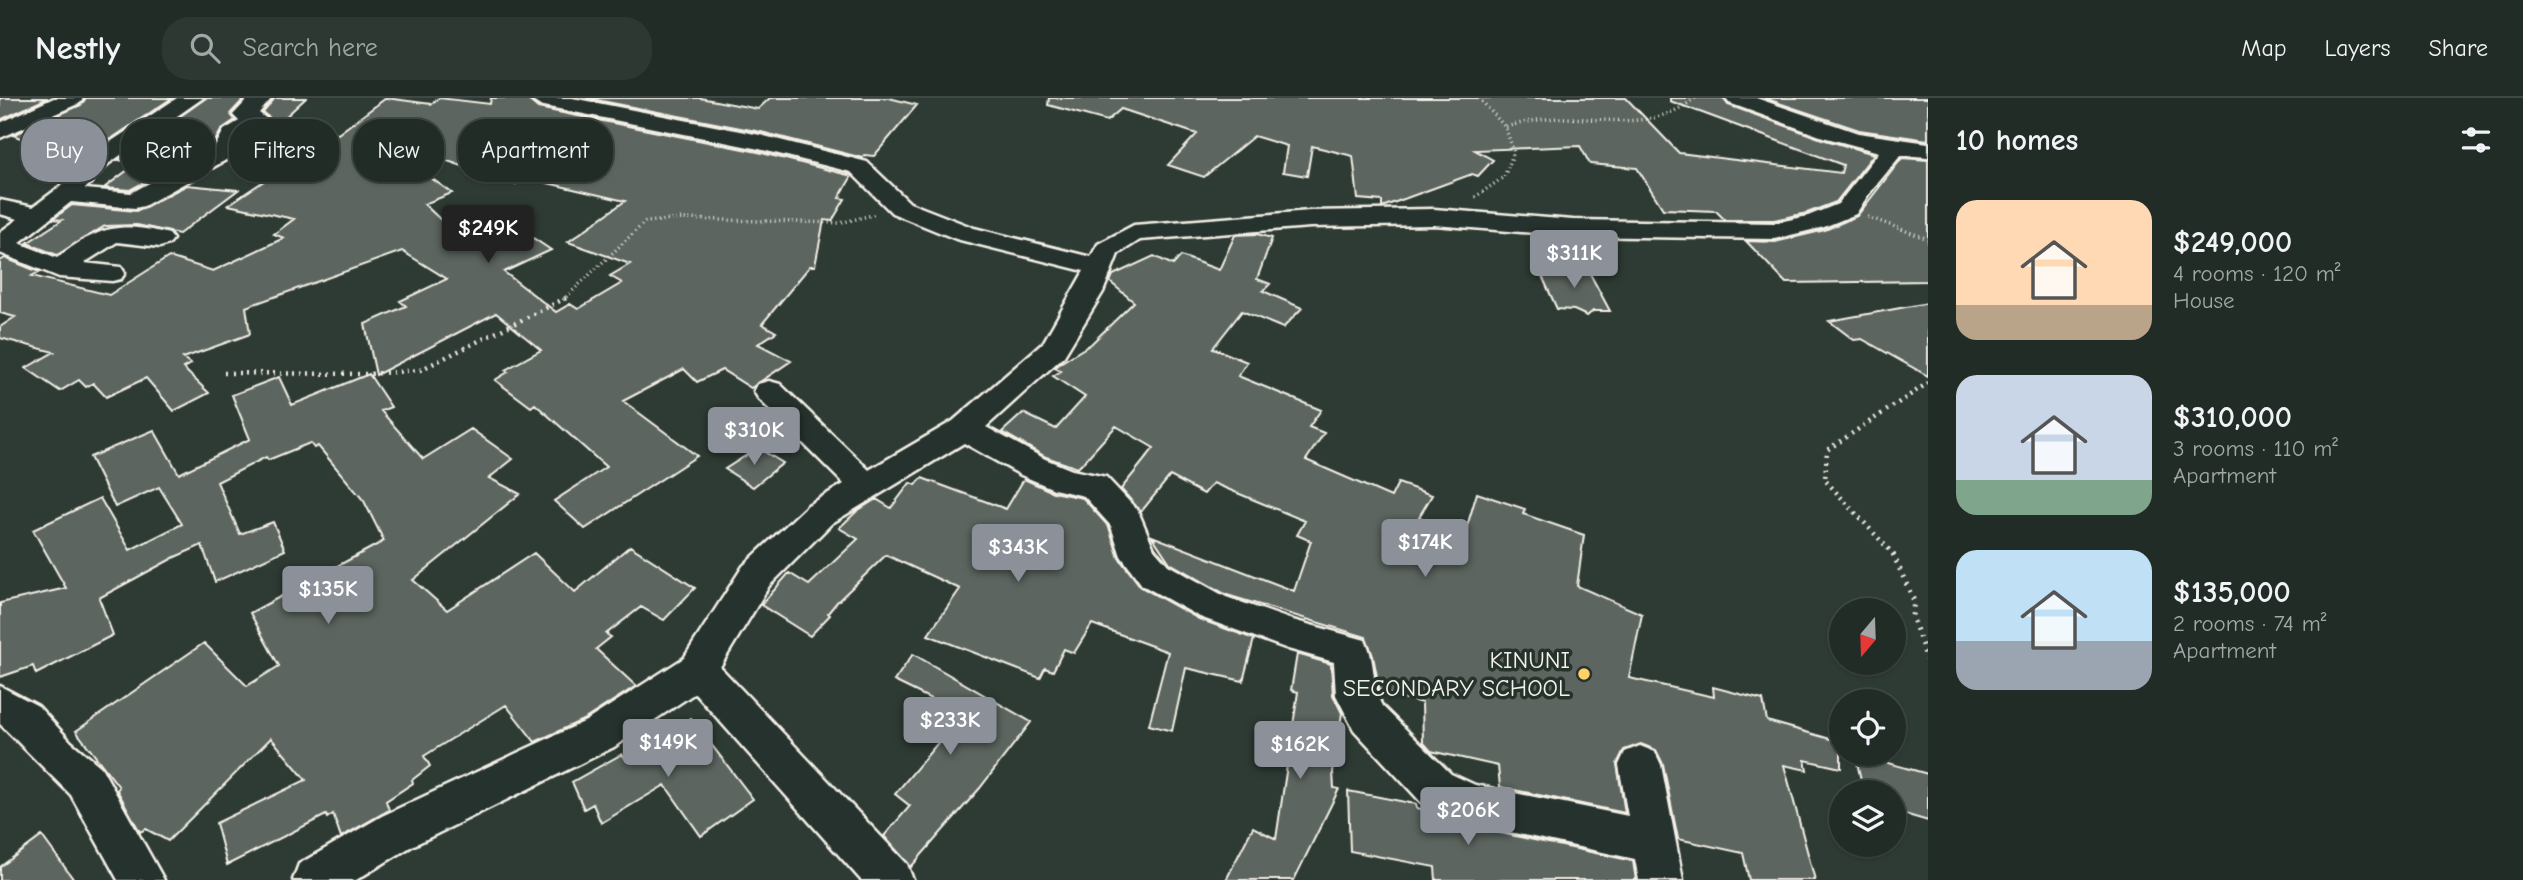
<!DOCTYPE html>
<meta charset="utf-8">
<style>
body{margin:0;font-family:"Comic Neue",sans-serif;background:#2e3833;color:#f1f3f6;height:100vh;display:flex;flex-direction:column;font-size:26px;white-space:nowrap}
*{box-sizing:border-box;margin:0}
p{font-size:23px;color:#a2a7a7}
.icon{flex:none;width:38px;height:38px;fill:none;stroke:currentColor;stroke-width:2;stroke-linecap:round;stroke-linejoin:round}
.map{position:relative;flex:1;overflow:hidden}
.drawer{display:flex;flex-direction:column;background:#222c27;width:595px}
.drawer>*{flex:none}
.guide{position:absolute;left:21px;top:21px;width:665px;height:63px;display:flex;gap:14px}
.needle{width:46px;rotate:199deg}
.tools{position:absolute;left:1829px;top:500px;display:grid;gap:14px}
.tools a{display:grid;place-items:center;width:77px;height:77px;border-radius:50%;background:#222c27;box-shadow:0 2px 5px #0004,0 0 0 2px #3f4844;font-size:35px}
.price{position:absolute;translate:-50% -60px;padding:0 16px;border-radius:7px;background:#8c9099;color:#fff;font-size:23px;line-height:46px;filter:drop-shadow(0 2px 4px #0008)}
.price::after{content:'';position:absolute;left:50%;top:42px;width:21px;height:16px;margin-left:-10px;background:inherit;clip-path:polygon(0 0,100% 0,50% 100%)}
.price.on{background:#222;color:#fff}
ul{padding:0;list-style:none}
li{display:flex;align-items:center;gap:21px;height:175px;padding:0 28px}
li span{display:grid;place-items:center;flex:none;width:196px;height:140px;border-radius:21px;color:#555}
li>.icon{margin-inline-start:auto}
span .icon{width:84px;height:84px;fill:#fffc;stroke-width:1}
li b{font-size:30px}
h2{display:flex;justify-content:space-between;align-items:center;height:84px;padding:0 28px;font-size:30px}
.tag{padding:0 24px;border-radius:28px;background:#222c27;box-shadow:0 2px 5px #0004,0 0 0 2px #3f4844;font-size:24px;line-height:63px}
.tag.on{background:#8c9099;color:#fff}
header{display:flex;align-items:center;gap:42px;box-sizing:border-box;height:98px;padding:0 35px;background:#222c27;border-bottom:2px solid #3f4844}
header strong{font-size:33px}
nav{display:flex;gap:38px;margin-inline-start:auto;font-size:24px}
.search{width:490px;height:63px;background:#2e3833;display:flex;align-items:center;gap:18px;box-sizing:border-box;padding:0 24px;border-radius:28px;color:#a2a7a7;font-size:26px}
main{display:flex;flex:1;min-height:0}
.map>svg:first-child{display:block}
.building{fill:#5c655e;stroke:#f4f1e8;stroke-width:2;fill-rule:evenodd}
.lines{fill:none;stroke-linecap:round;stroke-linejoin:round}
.street-casing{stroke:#f4f1e8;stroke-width:5}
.path-far2{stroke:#f4f1e8;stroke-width:3.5;stroke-dasharray:1 3.5;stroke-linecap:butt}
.path-far1{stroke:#f4f1e8;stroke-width:4.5;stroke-dasharray:2 5;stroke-linecap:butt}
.path{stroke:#f4f1e8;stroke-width:5;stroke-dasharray:2 6;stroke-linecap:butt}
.street{fill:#26332d;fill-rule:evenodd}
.poi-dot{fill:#ffd166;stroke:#26332d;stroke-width:2.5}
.labels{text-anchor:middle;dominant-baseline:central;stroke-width:7;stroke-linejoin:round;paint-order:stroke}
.poi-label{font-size:24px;fill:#f4f1e8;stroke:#26332d;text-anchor:end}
</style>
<header>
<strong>Nestly</strong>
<div class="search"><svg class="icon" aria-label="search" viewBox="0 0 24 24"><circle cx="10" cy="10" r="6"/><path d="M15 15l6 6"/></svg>Search here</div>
<nav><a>Map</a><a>Layers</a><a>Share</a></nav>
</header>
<main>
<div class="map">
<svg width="1928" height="782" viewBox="0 0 1928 782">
<rect width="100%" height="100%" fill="#2e3b34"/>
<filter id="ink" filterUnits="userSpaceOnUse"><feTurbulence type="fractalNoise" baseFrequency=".0143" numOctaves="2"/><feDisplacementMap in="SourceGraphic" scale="14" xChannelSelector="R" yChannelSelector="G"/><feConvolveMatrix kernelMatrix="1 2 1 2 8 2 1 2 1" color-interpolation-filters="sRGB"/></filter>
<g filter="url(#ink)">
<path class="building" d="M0,0h48l-48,22z
M86,0h86l-85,57 -33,-3 -41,-17 68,-30z
M206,0h39l-14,15 4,7 -13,9 -9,16 -83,45 -26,-2 33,-25 -19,-3z
M275,0h31l-26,24 58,12 48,-36 45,6 8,-6 51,6 1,-6h35l12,10 220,44 94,24 -13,22 6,1 -13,22 -8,-1 -9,46h-5l-48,58 14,8 -18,12 33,17 -40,27 -29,-18 -25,12 -13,-13 -61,32 74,55 -112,73 -31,-28 52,-34 -71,-63 -4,3 -36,-27 13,-8 -3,-2 36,-20 -45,-37 -120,62 -11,-51 41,-18 -6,-5 47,-22 -45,-28 -156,56 4,27 -67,24 8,6 -8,4 26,25 -35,18 -28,-33 -40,19 -13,-14 -7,4 -7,-7 -19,11 -34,-23 28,-16 -54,-14v-11l15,-10 -15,-4v-52l5,-3 34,14 -7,4 77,19 60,-38 44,14 71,-33 -10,-4 20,-15 -66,-14 76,-51 -60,-13 26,-19v-4l-7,-5zM370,37l146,49 10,-6 99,23 -57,41 62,22 -20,12 12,7 -44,26 -8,-5 -14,8 -52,-40 47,-22 -27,-18 -9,4 -19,-13 -35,16 -37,-35 28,-11z
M586,0h114l58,11 12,-11h119l28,7 -43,51 -10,-1 -1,3 -102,-26z
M1049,0h577l53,55 162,20 2,-8 -173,-64v-3h53l5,7 94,34 52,15 -38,48 -29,11 -33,7h-49l-9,-9 -53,-2 -26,-41 -47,-4 -10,-18 -105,4 18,10 -15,16 -6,-2 -90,33v-6l-24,-2 -5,-43 -41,-10 -5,30 -24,-4 4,-26 -33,-10 -50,41 -36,-12 29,-31 -76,-25 -14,12 -59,-16z
M1764,0h164v42l-69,-10z
M1902,60l26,2v121l-142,2 -40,-42 29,1 50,-12 32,-14z
M187,87l51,5 -59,44 -42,-9 -32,1 -48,29 -30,-12 35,-23 -9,-1 19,-14 64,6z
M1257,136l15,4 -15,41 13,5 -7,7 39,17 -19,20 -41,-17 -29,37 34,14 -9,14 83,34 -12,17 15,6 -18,27 85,37 7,-14 34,12 -13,22 46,16 12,-40 48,16 -2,5 61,21 -7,51 65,28 -13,64 85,19 -1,-10 50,13 4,21 74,21v26l-36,-8 2,10 -23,-5 31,115h-66l-6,-27 -65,-14 -15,-75 -7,-14 -15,-6 -17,6 -7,14 8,49 -125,-26 -2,-21 -67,-15 -8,-9 -1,-39 -42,-11 -7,-36 -7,-19 -139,-42 -57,-32 -18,-27 142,55 17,-50 -14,-6 8,-14 -92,-38 -9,11 -34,-18 -29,36 -20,-23 33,-41 -38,-22 -38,42 -32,-11 -44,-25 21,-19 33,16 29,-32 -32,-21 8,-5 -6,-3 5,-5 31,-19 43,-42 -24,-20 3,-7 41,-19 19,9 8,-9 38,14 16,-35z
M1538,169l50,3 22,41h-17l-6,5 -13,-6 -17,-1z
M1928,205v73l-66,-37 -8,1 -25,-19z
M369,276l22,33 -10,4 42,48 48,-30 42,30 -24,19 31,16 -107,86 34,30 87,-57 41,39 55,-46 65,42 -31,32 -23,-13 -35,27 5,3 -15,12 40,37 -51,33 -50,23 -29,-37 -82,51 6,10 -18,14 1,3 -27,18 3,9 -48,27 -8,-23 -6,4 -1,-3 -99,50 -11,-42 90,-43 -35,-42 -103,103 -22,-12 -6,3 -23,-42 2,-3 -43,-56 128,-88 43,43 32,-20 -29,-53 134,-72 -20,-40 -46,-55 -4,2 -4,-5 -42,17 -2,-3 -49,25 23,52 33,-12 12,28 -70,32 -13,-37 -27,12 -76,41 14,37 -77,39 -3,-8 -33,11v-74l66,-15 -33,-58 67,-32 30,52 52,-26 -23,-37 -44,20 -25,-50 64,-27 25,44 71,-35 -18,-44 47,-18 13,28z
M758,350l25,15 -30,24 -28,-18z
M922,380l84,31 18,-30 29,13 30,6 26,29 10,31 22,29 58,32 55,20 -11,42 -57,-13 -14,63 -23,-6 19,-73 -76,-28 -18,29 -10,-4 -11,22 -8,-3 -5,10 -112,-43 32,-46 -74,-34 -49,47 -9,11 2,2 -20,21 -49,-31 28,-32 20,12 49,-46 -19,-11 18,-17 19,-12 15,9 19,-25 6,2z
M913,556l118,68 -51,66 -69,79 -27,-31 26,-30 -15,-12 67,-80 -68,-33z
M1297,556l34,10 2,31 9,18 -9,59 1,16 5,1 -45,91h-68l27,-53 23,12 22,-147 -7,-2z
M691,620l62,81 -52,37 -36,-51 -64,38 -8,-19 -9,5 -12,-27 50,-28 3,4z
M1855,656l73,20v47l-34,-10v-18h-30z
M1348,693l68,13 1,4 24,6 31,13 161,34 3,19h-200l-1,-13 -85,-16z
M42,738l32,44h-74v-13z"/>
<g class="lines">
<g class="street-casing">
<path id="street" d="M54,0h29l-3,5 -80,35v-15z
M177,0h26l-95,66 -23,25 46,4 84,-46 9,-17 15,-9 -6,-6 16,-17h23l-13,15 9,7 -26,19 -9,17 -89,50 -9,2 -64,-6 -52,41 38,15c41,-31 62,-37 112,-24l4,5 -4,5 -9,3 -43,-5 -33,21 37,4 4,6 -4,6 -9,2 -53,-4 -59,-24v-21l18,-13 -18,-5v-14l33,7 24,-18 35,-35z
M528,0h44l188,37 107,27 43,41 64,25 117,29 7,-13 36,-19 176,-14 124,-2 139,11 201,3 34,-7 30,-12 41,-52 -56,-15 -94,-34 -3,-5h30l102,35 70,10v14l-27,-2 -33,40 -12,19 -32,13 -50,12 -201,-3 -139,-11 -124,2 -170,13 -22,14 -15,38 -39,64 -78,71 59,32 27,11 34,7 32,34 16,38 14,16 58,32 63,22 76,21c11,21 6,45 17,66l69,68 24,11 153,31 -9,-51 6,-13 15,-6 15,6 6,13 22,115h-44l-4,-21 -162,-35 -52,-22 -67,-72 -18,-35 -2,-33 -46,-13 -88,-32 -58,-32 -21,-29 -10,-30 -27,-30 -30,-7 -33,-14 -57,-32 -132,80 -63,63 -49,81 187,197 6,16h-52l-166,-187 -81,54 -202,99 -56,34h-63l6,-16 83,-48 204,-95 98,-63 59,-92 65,-61 36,-21 -86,-86 -4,-7 4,-7 11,-3 11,3 89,86 84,-49 90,-78 41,-72 -128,-32 -64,-26 -41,-41 -92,-23 -220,-44z
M0,588l38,20 33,36 30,25 63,113h-46l-47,-85 -71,-71z"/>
</g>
<path class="path-far2" d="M1479,0l26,29
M1475,99l29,-20 10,-25 -9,-25c20,-5 39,-9 59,-9 48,1 91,12 131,-20
M1868,119l60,22
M563,202l82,-78 38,-3 157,4 36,-9"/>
<path class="path-far1" d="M224,275l145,1 51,-4 146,-72
M1894,457l-69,-75 2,-30 101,-67"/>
<path class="path" d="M1893,456l21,47 -2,15 16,47"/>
<use href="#street" class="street"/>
</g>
</g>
<circle class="poi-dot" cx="1584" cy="576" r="7"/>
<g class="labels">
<g class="poi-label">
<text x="1570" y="562">KINUNI<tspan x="1570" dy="28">SECONDARY SCHOOL</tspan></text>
</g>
</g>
</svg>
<div class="tools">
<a><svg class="needle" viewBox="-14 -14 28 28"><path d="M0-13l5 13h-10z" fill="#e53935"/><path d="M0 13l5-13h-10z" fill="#a2a7a7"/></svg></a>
<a><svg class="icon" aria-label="locate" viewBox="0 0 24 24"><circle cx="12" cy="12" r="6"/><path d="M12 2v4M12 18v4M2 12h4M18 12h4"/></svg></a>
<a><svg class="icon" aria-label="layers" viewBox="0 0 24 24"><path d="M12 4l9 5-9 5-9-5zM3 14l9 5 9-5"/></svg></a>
</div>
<b class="price on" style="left:488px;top:167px">$249K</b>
<b class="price" style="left:1574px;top:192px">$311K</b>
<b class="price" style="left:754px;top:369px">$310K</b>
<b class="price" style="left:1425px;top:481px">$174K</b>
<b class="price" style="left:1018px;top:486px">$343K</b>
<b class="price" style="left:328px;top:528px">$135K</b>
<b class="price" style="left:950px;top:659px">$233K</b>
<b class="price" style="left:668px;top:681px">$149K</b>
<b class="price" style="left:1300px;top:683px">$162K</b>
<b class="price" style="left:1468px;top:749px">$206K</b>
<div class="guide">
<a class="tag on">Buy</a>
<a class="tag">Rent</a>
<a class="tag">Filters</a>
<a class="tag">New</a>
<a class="tag">Apartment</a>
</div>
</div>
<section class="drawer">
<h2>10 homes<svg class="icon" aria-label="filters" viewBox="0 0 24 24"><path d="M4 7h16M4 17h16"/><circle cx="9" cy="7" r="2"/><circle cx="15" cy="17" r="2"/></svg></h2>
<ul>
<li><span style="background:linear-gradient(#ffd9b3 75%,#b9a48a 0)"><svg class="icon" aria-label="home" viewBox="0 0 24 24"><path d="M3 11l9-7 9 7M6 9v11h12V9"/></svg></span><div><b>$249,000</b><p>4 rooms · 120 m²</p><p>House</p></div></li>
<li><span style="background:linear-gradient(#c9d6e8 75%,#7fa58c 0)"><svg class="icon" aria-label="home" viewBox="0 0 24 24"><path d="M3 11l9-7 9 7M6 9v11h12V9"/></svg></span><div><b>$310,000</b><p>3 rooms · 110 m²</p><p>Apartment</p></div></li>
<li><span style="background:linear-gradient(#bfe0f5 65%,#9aa5b1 0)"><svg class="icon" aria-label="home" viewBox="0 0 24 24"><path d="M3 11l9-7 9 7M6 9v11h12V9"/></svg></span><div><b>$135,000</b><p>2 rooms · 74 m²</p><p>Apartment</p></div></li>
</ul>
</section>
</main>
